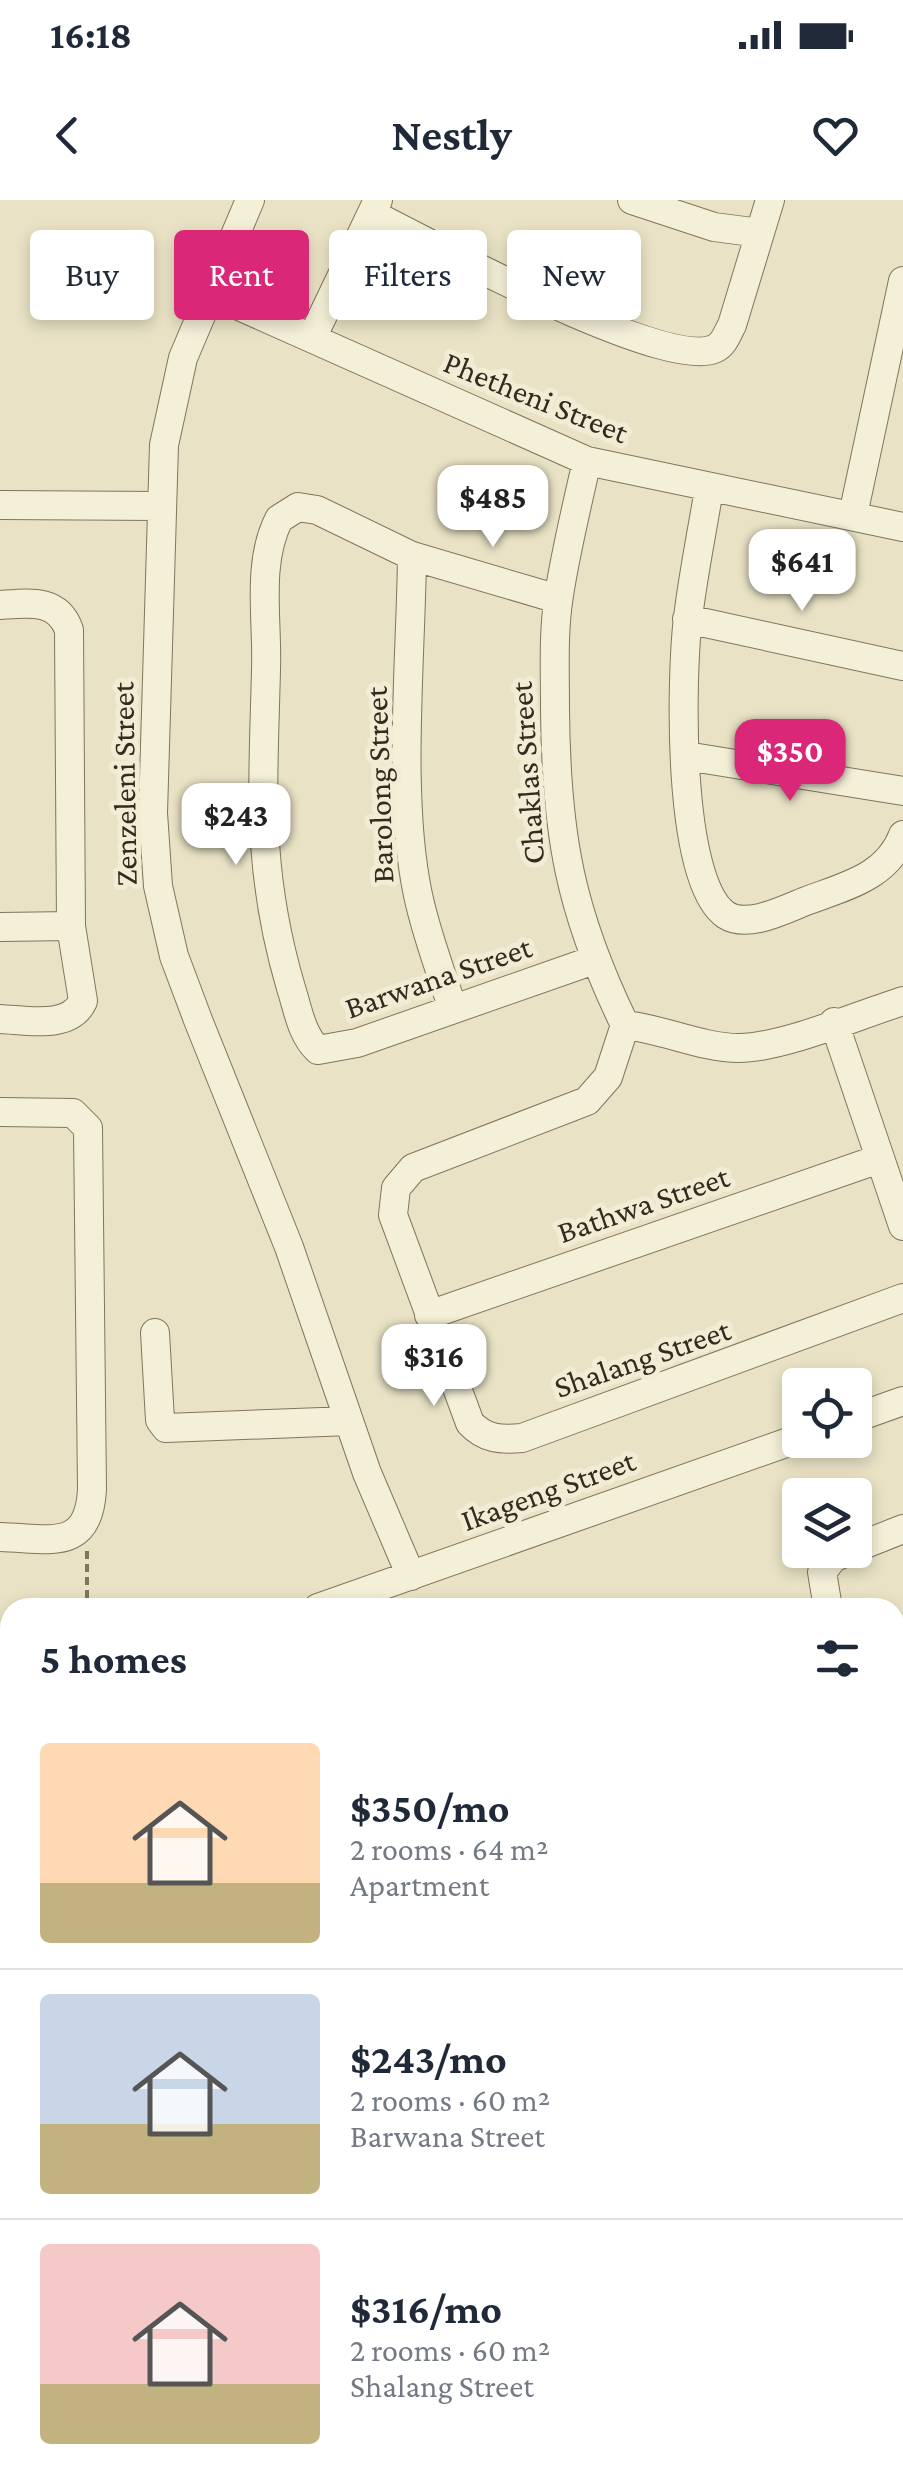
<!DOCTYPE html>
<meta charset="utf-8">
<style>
body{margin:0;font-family:"Crimson Pro",serif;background:#f6f6f7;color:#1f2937;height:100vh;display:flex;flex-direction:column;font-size:38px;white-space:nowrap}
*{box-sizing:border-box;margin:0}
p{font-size:32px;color:#747a83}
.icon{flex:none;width:55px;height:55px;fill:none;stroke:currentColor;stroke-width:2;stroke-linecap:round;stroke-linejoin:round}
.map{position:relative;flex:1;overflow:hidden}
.side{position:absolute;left:0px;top:1398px;width:905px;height:892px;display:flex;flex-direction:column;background:#fff;border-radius:30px 30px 0 0;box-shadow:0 5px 15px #0003}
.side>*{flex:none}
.guide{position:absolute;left:30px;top:30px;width:845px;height:90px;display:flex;gap:20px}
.controls{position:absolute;left:782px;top:1168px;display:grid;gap:20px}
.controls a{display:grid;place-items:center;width:90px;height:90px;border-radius:10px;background:#fff;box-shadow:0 5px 15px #0003;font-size:50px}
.price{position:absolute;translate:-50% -85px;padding:0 22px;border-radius:20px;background:#fff;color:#222;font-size:32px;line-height:65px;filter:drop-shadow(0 2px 5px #0008)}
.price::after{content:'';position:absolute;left:50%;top:60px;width:30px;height:22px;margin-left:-15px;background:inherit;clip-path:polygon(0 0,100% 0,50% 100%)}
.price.current{background:#db2777;color:#fff}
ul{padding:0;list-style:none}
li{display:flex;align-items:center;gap:30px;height:250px;padding:0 40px}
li+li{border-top:2px solid #e0e1e3}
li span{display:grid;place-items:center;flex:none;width:280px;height:200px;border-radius:10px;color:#555}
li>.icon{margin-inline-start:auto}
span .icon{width:120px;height:120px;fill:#fffc;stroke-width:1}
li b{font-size:42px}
h2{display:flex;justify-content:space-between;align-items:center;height:120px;padding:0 40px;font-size:42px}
.chip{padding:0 35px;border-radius:10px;background:#fff;box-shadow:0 5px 15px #0003;font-size:35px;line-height:90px}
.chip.current{background:#db2777;color:#fff}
.status{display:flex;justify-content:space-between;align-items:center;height:70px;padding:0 50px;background:#fff;direction:ltr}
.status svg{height:28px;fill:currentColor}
header{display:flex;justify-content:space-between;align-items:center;height:130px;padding:0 40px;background:#fff;font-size:45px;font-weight:700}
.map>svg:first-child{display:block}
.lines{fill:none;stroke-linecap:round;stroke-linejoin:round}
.minor-casing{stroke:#81755d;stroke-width:30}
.path{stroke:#81755d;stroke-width:4;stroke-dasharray:8 5;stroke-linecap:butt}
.minor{stroke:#f4efd7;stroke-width:28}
.labels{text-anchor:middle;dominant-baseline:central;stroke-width:10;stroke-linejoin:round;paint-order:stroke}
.street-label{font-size:32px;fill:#332b1f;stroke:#f1ecd3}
</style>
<div class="status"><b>16:18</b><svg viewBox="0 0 49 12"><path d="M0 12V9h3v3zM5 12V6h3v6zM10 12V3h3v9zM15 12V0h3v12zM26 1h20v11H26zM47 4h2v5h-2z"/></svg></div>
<header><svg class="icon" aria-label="back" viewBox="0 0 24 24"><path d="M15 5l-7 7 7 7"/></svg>Nestly<svg class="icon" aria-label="heart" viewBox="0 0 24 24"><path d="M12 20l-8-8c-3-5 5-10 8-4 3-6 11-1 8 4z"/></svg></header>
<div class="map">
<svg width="903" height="2289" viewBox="0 0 903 2289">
<rect width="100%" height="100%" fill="#e9e2c5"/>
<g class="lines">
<g class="minor-casing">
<path id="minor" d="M250,0l-67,158 -19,87 -11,368 5,73 16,70 24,64 91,227 78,226 44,103
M632,0l82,27 46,6
M372,14c56,28 291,156 342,135 10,-4 13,-15 18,-24l38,-125
M210,93l377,168 316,66
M313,136l65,-136
M587,261c-10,44 -21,89 -28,134 -6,37 -4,77 -4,114 1,126 15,203 70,316
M709,289c-7,43 -16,86 -21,129 -7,57 -12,263 38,297 22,14 59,-6 80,-14 40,-15 81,-24 97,-66
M0,305l160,1
M853,315l50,-234
M412,356c-1,102 -15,241 6,339 8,38 22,75 34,111
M558,399l-146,-43 -95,-46 -19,-3 -19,12c-23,45 -11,102 -13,151 -3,120 -10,199 25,318 7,21 10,46 27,62l39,-7 237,-83
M0,405c28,-2 58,-7 69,25l2,296 12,75c-13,29 -57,19 -83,18
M687,419l216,47
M686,556l217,35
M0,727l71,-1
M834,822l69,204
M625,825l-17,52 -21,24 -174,67 -17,20 -3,27 77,208c15,16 30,17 52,15l381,-140
M625,825c38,4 77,23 114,23 44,0 119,-33 164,-47
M0,912l73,1 15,15 4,361c-3,64 -43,49 -92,48
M429,1115l450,-156
M155,1133l5,87 6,8 183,-7
M855,1218l48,-17
M855,1348l48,-19
M318,1408l482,-170
M828,1408l-6,-36 11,-14 18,-8
M0,1441h10
M0,1576h10
M895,1596l8,23
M895,1740l8,-2
M895,1889l8,-3
M30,2280l1,9
M168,2280l1,9
M294,2280v9
M0,2288l9,1
M470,2289l1,-9"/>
</g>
<path class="path" d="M87,1351v57"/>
<use href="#minor" class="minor"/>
</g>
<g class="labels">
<g class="street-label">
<text transform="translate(536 197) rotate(22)">Phetheni Street</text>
<text transform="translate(527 573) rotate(-94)">Chaklas Street</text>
<text transform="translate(124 584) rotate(-91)">Zenzeleni Street</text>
<text transform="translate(379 585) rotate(-92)">Barolong Street</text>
<text transform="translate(438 777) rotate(-19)">Barwana Street</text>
<text transform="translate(643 1004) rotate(-19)">Bathwa Street</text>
<text transform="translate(642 1158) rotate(-19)">Shalang Street</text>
<text transform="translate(548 1290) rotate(-20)">Ikageng Street</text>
</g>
</g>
</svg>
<div class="controls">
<a><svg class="icon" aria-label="locate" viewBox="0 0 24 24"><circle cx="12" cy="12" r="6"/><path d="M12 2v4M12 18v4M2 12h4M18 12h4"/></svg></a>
<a><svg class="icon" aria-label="layers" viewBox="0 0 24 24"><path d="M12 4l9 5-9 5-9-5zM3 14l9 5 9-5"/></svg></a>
</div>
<b class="price" style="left:493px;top:350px">$485</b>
<b class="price" style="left:802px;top:414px">$641</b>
<b class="price current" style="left:790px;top:604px">$350</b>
<b class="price" style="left:236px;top:668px">$243</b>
<b class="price" style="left:434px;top:1209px">$316</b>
<div class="guide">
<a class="chip">Buy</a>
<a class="chip current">Rent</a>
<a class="chip">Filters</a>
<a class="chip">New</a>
</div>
<section class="side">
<h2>5 homes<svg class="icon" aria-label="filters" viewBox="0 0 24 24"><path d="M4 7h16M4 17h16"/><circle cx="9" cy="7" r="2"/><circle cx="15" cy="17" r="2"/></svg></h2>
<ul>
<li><span style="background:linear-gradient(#ffd9b3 70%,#c2b280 0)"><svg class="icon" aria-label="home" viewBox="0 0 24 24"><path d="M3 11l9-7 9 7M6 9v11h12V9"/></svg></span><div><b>$350/mo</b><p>2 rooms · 64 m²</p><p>Apartment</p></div></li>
<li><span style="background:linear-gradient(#c9d6e8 65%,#c2b280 0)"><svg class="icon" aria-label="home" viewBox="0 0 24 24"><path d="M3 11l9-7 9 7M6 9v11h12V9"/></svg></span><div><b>$243/mo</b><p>2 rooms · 60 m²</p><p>Barwana Street</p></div></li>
<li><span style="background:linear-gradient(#f6c9c9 70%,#c2b280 0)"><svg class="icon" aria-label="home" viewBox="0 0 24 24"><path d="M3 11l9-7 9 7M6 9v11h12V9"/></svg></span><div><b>$316/mo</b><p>2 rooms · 60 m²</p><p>Shalang Street</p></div></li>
</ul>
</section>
</div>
